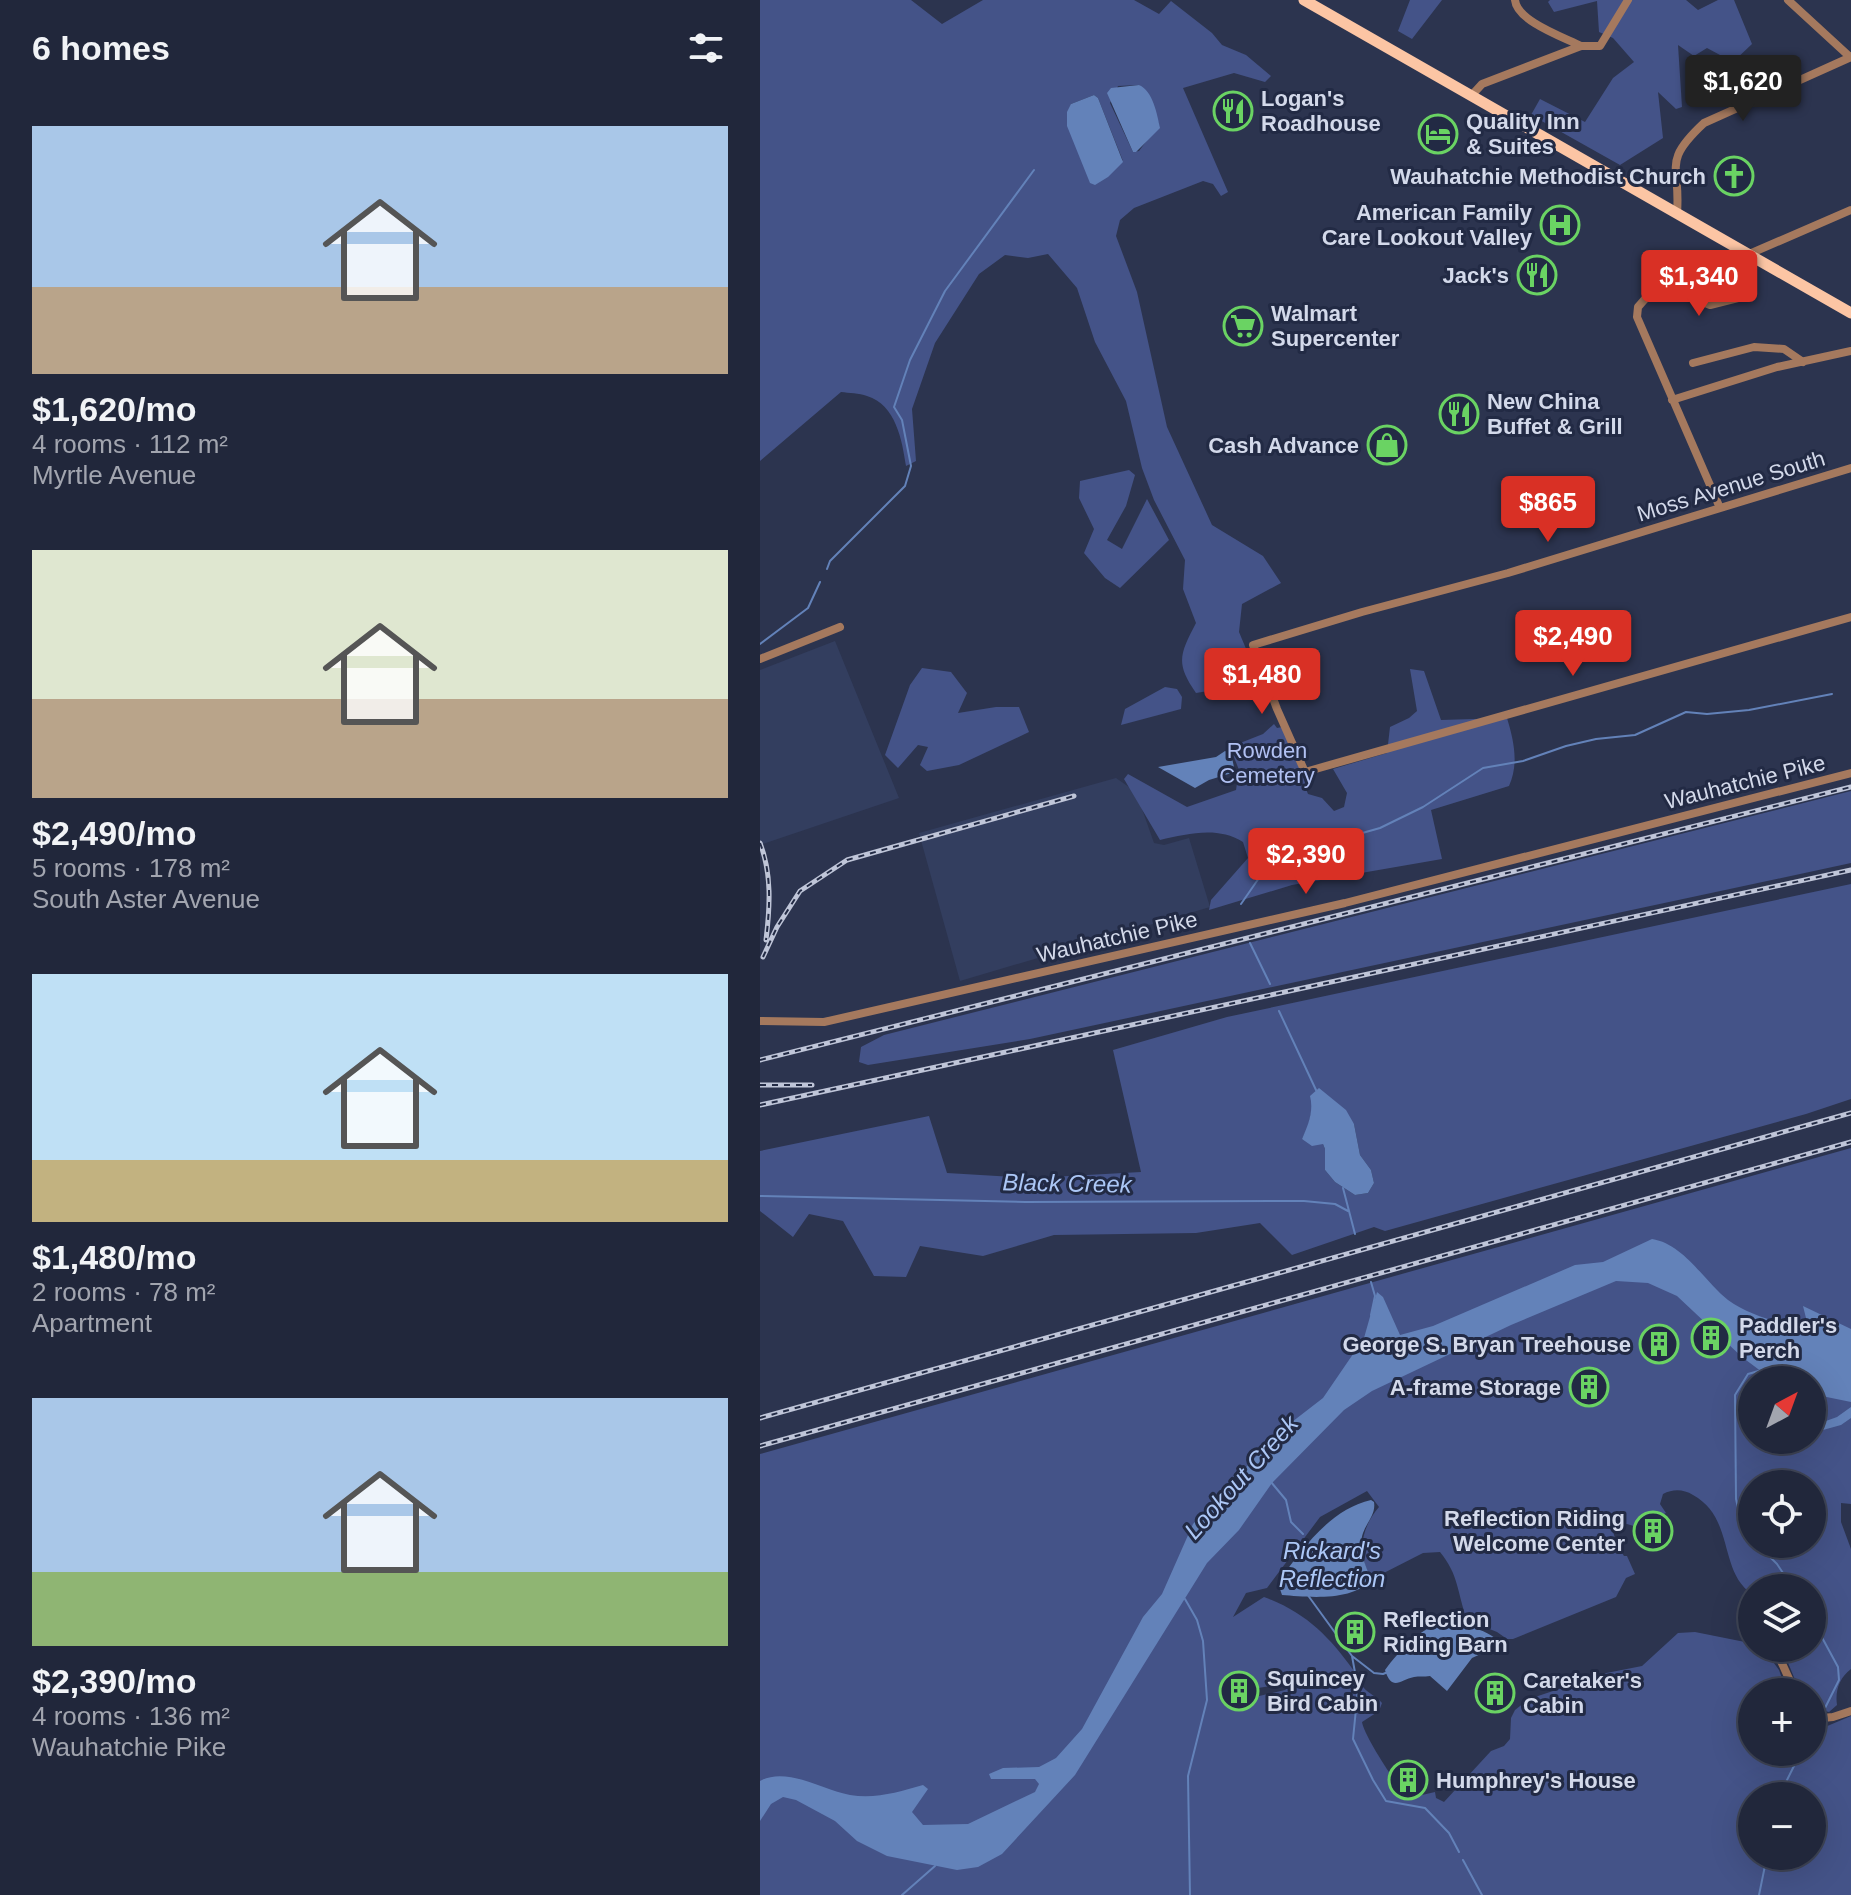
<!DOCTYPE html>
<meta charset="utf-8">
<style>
body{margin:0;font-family:Helvetica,sans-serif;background:#292f42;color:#f1f3f6;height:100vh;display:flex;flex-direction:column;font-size:30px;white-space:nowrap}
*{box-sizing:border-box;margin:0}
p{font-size:26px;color:#a2a5af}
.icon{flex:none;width:44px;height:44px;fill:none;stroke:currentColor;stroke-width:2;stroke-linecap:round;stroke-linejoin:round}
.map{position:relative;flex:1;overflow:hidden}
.sheet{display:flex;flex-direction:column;background:#21273b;width:760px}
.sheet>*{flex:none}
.needle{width:52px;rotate:41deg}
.fabs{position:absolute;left:978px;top:1366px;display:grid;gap:16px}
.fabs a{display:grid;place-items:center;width:88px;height:88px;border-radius:50%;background:#21273b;box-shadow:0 8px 32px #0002,0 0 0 2px #3e4455;font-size:40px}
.price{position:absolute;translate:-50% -68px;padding:0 18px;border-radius:8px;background:#d93025;color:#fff;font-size:26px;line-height:52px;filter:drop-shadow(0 2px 4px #0008)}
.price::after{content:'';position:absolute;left:50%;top:48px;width:24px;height:18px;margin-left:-12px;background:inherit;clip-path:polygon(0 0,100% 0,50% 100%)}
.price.on{background:#222;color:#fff}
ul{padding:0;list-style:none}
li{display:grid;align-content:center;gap:16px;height:424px;padding:0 32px}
li span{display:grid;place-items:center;height:248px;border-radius:0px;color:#555}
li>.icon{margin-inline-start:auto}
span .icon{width:144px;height:144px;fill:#fffc;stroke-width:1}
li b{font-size:34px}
h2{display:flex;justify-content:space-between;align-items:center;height:96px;padding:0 32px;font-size:34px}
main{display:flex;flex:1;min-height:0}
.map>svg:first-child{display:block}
.built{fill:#333e5f}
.green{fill:#445388;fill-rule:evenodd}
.water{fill:#6382b9}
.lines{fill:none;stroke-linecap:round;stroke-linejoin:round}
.stream{stroke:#6382b9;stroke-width:2}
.minor{stroke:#a5795e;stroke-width:8}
.major{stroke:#fcc5a4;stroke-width:11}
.rail-casing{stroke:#bfc5d8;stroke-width:5}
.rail{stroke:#222a44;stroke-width:2;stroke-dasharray:6;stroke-linecap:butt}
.labels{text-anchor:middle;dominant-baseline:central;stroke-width:6;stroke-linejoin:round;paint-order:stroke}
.poi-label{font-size:22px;font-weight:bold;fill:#d3d9ea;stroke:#222a44;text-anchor:start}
.street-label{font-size:22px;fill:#d3d9ea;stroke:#222a44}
.park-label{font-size:22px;fill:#b0c0f2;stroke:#222a44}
.water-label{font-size:24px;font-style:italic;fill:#acc7f6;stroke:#222a44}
</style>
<main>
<section class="sheet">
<h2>6 homes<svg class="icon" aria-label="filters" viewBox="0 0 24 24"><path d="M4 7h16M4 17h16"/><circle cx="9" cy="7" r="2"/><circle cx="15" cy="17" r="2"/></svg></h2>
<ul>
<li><span style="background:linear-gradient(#a9c7e8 65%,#b9a48a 0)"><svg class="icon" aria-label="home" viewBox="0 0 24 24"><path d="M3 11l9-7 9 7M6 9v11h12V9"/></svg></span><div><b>$1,620/mo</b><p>4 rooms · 112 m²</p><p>Myrtle Avenue</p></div></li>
<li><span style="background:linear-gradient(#dfe7d0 60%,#b9a48a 0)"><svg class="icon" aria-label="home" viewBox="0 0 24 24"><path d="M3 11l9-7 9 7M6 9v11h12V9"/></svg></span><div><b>$2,490/mo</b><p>5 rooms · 178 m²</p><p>South Aster Avenue</p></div></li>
<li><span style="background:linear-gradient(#bfe0f5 75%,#c2b280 0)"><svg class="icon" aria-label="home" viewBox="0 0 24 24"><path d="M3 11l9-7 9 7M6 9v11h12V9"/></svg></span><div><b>$1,480/mo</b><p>2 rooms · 78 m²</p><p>Apartment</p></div></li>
<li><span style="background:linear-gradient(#a9c7e8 70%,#8fb573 0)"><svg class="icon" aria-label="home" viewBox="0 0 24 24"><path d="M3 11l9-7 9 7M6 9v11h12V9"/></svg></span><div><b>$2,390/mo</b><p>4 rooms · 136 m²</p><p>Wauhatchie Pike</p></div></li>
</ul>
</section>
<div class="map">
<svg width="1091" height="1895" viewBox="0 0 1091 1895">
<rect width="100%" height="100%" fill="#2c344f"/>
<path class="built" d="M75,641l64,157 -139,47v-175z
M356,778l20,14 18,51 10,2 25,-7 21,69 -250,74 -41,-148z"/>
<path class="green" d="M0,0h151l31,24 41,-24h151l25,14 12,-13 41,32 10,12 24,10 25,21 -6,6 -31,-9 -51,15 45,104 -7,4 -8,-12 -10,-3 -69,27 -14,12 -4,16 21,56 30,135 45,98 51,31 18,27 -39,21 -3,28 23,55 -19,6 -7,-33 -13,1 -9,29 -18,3c-21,-30 -16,-39 0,-70l-13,-34 2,-29 -31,-60 -12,-32 -16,-67 -31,-59 -18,-54 -29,-34 -20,4 -23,-3 -26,19 -44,69 -23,66 4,52 -10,5c-4,-26 -10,-61 -39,-70 -8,-3 -18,-3 -26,-4l-81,69zM379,85l20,39 -20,27 -6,1 -23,-49 8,-17zM334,95l4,3 25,63 -52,-57z
M650,0h32l-30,39 -14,-8z
M790,0h136l12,10 20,-10h16l18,44 -19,18 -26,-14 -13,8 -16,-11 4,62 -6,2 -18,-17 5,46 -43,27 -89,-50 9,-16 45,23 28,-44 21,-16 -21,-24 -14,-6 -2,-31 -43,11 -6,-10z
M369,470l6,5 -9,31 -19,34 15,9 25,-50 22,41 -49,48 -15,-10 -21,-25 10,-24 -15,-31 1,-17z
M162,668l29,4 16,21 -9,20 38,-6h23l10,25 -70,33 -32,6 -7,-6 8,-18 -10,-2 -20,23 -13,-13 25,-70z
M650,669l14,2 17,49 66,-2c7,23 12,46 2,68l-78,24 11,49 -150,26 -83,25 2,-10 37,-42 -5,-16c-26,-16 -55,-8 -83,-2l-36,-61 4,-5 59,33 49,-17 3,-20 -9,-23 33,-13 11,-10 3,4 5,-1 26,61 -2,1 2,5 14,4 12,13 10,-4 3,-14 -14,-24 54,-16 3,-26 19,-9 8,-7z
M405,687l12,2 5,8 -1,12 -60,16 4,-16z
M1091,791v72l-821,176 -162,26 -9,-3 2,-15 23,-12z
M1091,884v215l-45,15 -421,117 -11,-4 -82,28 -32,-32 -64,10 -142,2 -71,21 -63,-10 -14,31 -32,-1 -31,-55 -34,-7 -16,23 -33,-26v-60l169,-35 18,57 86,5 108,-6 -28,-122 114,-33zM553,1105l41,19 6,31 11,15 3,13 -6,10 -13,2 -20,-13 -10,-12v-21l-2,-5 -21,-5 6,-12z
M1091,1148v356l-10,-1v19l10,27v120c-12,9 -16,22 -14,36l-8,7 -17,-4v-16h-12l-18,-44h30v-60h-60v6c-34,-23 -17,-76 -59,-99 -10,-6 -20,-6 -30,-1l-3,10 6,9 -29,14 -10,-3 -15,4 5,17 7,11h3l8,18 -9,4 -10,19 -103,42h-6l-10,-7 -30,-12c-10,-28 -8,-45 -27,-68l-17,1 -51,26c-16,-25 -11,-51 7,-72l-12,-16 -47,26 -53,71 -21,5 -13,24 31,-20c41,15 65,39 90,74 4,5 5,12 9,16 6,7 13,9 19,16l-3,8 -17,11c2,14 36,66 47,76l26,-6 1,6 8,4 47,-51 13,-5 6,-7 1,-21 4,-8 14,-11 48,-16 14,-7 51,-10 36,-33 17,-1 55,11 2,5h11l16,22 8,22h-35v60h60v-27l13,2 26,-11v179h-1091v-441zM992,1380h60v60h-60zM992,1484h60v60h-60zM535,1682l-10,8 -43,10 2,-18 14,6zM992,1796h60v60h-60z"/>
<path class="water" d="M379,85c14,6 18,29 21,43l-24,24h-3l-26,-59 4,-5z
M334,95l4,3 25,64 -15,15 -13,8 -5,-2 -23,-57v-14l4,-8z
M465,751l6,2 4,19 -26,8 -14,8 -37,-21 58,-10z
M559,1088l27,22 8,14 6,31 11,15 3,13 -6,10 -13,2 -20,-13 -10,-12v-21l-2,-5 -11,2 -10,-7c6,-13 12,-28 8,-43z
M892,1239c32,5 52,42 76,61 22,16 50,22 75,29l5,-3 -5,-20 48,23v73l-39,-8v-14l-42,-2 -28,-21 -65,-61 -29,-13 -32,-2 -105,44 -139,66 -28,19 -72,73 -33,47 -32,33 -132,212 -73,79 -24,13 -21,3 -70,-14 -30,-15 -22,-20 -39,-21 -13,-3 -12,7 -11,17v-40c26,-15 63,9 90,14 26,4 49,-3 73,-10l5,4 -16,23 11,13 45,-1 67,-32 4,-8 -4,-5h-44l-2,-5 14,-6 36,-1 17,-9 26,-29 61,-112 19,-23 31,-70 86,-92 44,-34 41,-60 13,-46 6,5 17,38 33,-9 142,-61 28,-3z
M1091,1407v11l-10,7 -29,8v-7l25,-9z
M611,1500l3,2c2,12 -7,20 -11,31 -5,13 2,35 9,46 -19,23 -64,18 -90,16l-4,-12c22,-32 52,-74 93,-83z
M686,1622c20,3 49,8 59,28l-20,2 -13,6 -25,33 -17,-15c-6,1 -11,0 -16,1 -14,3 -22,15 -29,-7 15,-20 36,-44 61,-48z"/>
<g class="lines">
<path class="stream" d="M67,569l3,-8 75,-75 6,-20 -9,-46 -8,-13 16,-47 35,-69 89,-121
M0,644l48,-36 12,-26
M481,904l18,-26 75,-37 46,-13 43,-21 60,-39 40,-7 43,-15 30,-7 39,-4 51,-23 21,2 42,-4 83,-16
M490,943l20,41
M519,1011l37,79
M583,1188l12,46
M0,1196l265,6 279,-1 31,3 13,7
M611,1315l4,-19 -4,-14
M511,1482l15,18 5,22 12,12
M992,1539l-11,-18 -5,-22 -1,-104 13,-21 14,-4
M997,1544l20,20 16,24
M547,1594l45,62 6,33 -5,50 20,41 13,21 39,7 24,25 10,19
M425,1599l12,21 6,21 4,59 -19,76 2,119
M1052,1619l26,48 1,13 -18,36
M592,1656l22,17 9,1 5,-2
M1052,1735l7,-13
M1019,1796l22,-44
M703,1860l19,35
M142,1895l33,-29
M999,1895l8,-39"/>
<path class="minor" d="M755,0c2,21 48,37 66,46
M1028,0l61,56
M712,95l10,-11 99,-38h19l28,-46
M917,213c4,-48 -16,-50 27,-90l147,-66
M934,278l6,23 10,4 28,-7
M933,363l61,-16 30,2 19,13
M912,400l105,-33 74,-16
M1091,468l-343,105 -146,39 -109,33 24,64 28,63 546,-155
M960,508l-83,-191 1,-10 7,-8 206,-89
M0,659l80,-32
M0,1021l64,1 521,-119 506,-130
M1015,1648l20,44
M1052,1719l21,-2 18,-6"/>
<path class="major" d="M544,0l547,313"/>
<g class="rail-casing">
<path id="rail" d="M0,843c12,31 10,64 6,97
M3,957l14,-30 23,-36 47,-31 227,-64
M0,1060l1091,-273
M0,1085h52
M0,1105l1091,-235
M0,1418l1091,-305
M0,1446l1091,-304"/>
</g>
<use href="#rail" class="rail"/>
</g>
<defs>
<g id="restaurant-ring" transform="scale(2)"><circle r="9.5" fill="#222a44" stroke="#6ad363" stroke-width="1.5"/><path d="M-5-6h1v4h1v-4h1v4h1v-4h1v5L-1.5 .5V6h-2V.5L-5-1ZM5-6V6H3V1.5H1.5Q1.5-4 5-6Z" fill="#6ad363"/></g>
<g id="hotel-ring" transform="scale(2)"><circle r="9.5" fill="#222a44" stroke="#6ad363" stroke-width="1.5"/><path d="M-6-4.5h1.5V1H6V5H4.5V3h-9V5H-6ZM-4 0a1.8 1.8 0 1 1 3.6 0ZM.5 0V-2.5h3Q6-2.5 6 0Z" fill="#6ad363"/></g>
<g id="church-ring" transform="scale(2)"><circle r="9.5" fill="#222a44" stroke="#6ad363" stroke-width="1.5"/><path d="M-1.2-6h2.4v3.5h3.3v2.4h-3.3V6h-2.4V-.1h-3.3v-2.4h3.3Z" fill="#6ad363"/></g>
<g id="hospital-ring" transform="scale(2)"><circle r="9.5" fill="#222a44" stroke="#6ad363" stroke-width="1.5"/><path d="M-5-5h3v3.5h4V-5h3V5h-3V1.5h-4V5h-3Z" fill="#6ad363"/></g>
<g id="supermarket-ring" transform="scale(2)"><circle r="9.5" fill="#222a44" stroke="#6ad363" stroke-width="1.5"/><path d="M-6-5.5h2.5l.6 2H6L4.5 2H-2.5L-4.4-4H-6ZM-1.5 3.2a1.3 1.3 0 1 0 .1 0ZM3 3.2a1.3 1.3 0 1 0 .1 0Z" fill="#6ad363"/></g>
<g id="shop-ring" transform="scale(2)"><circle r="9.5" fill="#222a44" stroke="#6ad363" stroke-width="1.5"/><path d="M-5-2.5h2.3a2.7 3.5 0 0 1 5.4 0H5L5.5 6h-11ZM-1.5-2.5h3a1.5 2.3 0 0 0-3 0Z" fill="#6ad363"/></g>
<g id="building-ring" transform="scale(2)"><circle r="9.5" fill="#222a44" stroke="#6ad363" stroke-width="1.5"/><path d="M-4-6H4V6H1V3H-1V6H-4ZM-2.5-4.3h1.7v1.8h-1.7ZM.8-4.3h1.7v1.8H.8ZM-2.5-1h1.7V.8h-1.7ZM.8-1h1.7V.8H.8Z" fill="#6ad363"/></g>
</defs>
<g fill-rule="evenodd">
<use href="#restaurant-ring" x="473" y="111"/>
<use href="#hotel-ring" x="678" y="134"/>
<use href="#church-ring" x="974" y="176"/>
<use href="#hospital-ring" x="800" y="225"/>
<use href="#restaurant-ring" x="777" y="275"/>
<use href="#supermarket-ring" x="483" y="326"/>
<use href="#restaurant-ring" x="699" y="414"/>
<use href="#shop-ring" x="627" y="445"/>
<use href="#building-ring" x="951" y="1338"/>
<use href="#building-ring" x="899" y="1344"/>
<use href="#building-ring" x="829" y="1387"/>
<use href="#building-ring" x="893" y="1531"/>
<use href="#building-ring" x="595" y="1632"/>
<use href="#building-ring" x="479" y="1691"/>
<use href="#building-ring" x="735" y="1693"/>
<use href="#building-ring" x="648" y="1780"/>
</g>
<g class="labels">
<g class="poi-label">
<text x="501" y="98">Logan's<tspan x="501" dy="25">Roadhouse</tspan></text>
<text x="706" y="121">Quality Inn<tspan x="706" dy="25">&amp; Suites</tspan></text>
<text x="946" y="176" text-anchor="end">Wauhatchie Methodist Church</text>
<text x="772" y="212" text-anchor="end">American Family<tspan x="772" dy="25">Care Lookout Valley</tspan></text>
<text x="749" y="275" text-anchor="end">Jack's</text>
<text x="511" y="313">Walmart<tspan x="511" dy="25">Supercenter</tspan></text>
<text x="727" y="401">New China<tspan x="727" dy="25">Buffet &amp; Grill</tspan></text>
<text x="599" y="445" text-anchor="end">Cash Advance</text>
<text x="979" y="1325">Paddler's<tspan x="979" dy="25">Perch</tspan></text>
<text x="871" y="1344" text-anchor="end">George S. Bryan Treehouse</text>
<text x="801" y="1387" text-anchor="end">A-frame Storage</text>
<text x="865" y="1518" text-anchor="end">Reflection Riding<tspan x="865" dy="25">Welcome Center</tspan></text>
<text x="623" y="1619">Reflection<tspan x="623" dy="25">Riding Barn</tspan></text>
<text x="507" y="1678">Squincey<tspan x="507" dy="25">Bird Cabin</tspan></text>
<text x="763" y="1680">Caretaker's<tspan x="763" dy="25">Cabin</tspan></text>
<text x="676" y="1780">Humphrey's House</text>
</g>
<g class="street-label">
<text transform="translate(971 486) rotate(-17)">Moss Avenue South</text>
<text transform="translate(985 782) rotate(-14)">Wauhatchie Pike</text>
<text transform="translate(357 937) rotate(-13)">Wauhatchie Pike</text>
</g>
<g class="park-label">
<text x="507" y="750">Rowden<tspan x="507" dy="25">Cemetery</tspan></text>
</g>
<g class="water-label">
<text transform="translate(307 1183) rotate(1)">Black Creek</text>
<text transform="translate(481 1477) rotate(-48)">Lookout Creek</text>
<text x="572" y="1550">Rickard's<tspan x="572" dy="28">Reflection</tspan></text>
</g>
</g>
</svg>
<div class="fabs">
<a><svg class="needle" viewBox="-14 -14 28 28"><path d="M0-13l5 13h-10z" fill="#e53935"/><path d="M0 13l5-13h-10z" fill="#a2a5af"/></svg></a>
<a><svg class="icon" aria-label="locate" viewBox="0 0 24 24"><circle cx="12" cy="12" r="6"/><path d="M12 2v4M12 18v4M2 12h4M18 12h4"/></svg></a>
<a><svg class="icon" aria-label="layers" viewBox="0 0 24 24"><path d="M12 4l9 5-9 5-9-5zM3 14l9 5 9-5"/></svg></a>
<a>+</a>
<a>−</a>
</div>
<b class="price on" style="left:983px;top:123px">$1,620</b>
<b class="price" style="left:939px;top:318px">$1,340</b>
<b class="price" style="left:788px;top:544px">$865</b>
<b class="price" style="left:813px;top:678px">$2,490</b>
<b class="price" style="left:502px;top:716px">$1,480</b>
<b class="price" style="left:546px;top:896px">$2,390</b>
</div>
</main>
